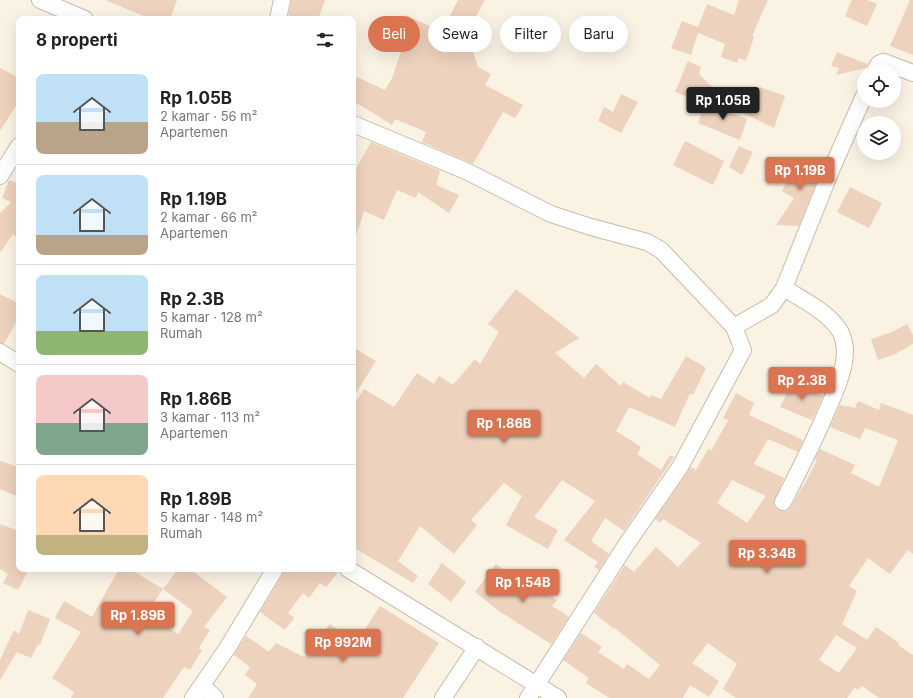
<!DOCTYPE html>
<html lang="id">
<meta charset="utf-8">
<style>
body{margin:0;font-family:Inter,sans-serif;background:#f6f6f6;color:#222;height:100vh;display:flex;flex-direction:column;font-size:15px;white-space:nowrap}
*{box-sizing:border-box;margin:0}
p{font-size:13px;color:#767676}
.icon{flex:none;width:22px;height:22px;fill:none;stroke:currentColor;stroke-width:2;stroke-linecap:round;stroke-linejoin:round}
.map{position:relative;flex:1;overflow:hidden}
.panel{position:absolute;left:16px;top:16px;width:340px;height:556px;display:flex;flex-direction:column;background:#fff;border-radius:8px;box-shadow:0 4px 16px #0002}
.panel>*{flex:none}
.top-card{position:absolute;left:368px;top:16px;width:380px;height:36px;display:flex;gap:8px}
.controls{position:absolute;left:857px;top:64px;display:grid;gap:8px}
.controls a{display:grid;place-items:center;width:44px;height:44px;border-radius:50%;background:#fff;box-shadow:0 4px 16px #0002;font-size:20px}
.price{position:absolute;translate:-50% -34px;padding:0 9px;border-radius:4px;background:#db7551;color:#fff;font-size:13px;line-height:26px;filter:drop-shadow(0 1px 2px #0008)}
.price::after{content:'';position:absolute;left:50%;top:24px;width:12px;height:9px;margin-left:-6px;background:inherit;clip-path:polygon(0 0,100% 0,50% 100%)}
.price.on{background:#222;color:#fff}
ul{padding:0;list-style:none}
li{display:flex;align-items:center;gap:12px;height:100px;padding:0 20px}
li+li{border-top:1px solid #e0e0e0}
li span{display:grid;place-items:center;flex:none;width:112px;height:80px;border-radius:8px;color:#555}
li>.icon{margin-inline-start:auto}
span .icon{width:48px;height:48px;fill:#fffc;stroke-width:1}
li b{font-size:17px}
h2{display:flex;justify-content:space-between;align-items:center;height:48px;padding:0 20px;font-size:17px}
.pill{padding:0 14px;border-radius:18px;background:#fff;box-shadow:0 4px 16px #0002;font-size:14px;line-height:36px}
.pill.on{background:#db7551;color:#fff}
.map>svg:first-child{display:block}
.building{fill:#edd2bd;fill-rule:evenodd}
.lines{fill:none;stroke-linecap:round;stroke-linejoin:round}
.minor-casing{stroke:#cabaaa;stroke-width:18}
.minor{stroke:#fff;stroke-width:16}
</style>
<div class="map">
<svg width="913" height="698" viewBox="0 0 913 698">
<rect width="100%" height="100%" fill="#faf2e3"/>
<path class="building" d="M105,0h72l-7,19h-19z
M291,0h34l-7,19h-30z
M458,0h27l-18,33 11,34 13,7 -6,11 38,20 -8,13 -12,-6 -30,52 -51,-22 4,-10 -31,-13 -3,6 -32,-20 -7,-3v-27l32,15 7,-12 9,-26 -12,-5 17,-32 36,17z
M739,0h29l-16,36 2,1 -8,24 -7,-3 -2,5 -16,-6 4,-13 -27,-11 -7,22 -20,-7 11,-27 16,6 9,-23 27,11z
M852,0h15l10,4 -10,22 -22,-10z
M910,0h3v55l-23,-9z
M837,52l30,12 -1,4 -30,7 3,-7 -8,-2z
M688,61l13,6 -2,7 12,12 -6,17 -30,-11z
M0,68l19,10v23l-19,30z
M760,87l25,9 -11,32 -35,-17 6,-17 10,3z
M621,94l17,8 -17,31 -23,-12 6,-14 9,5z
M705,103l42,16 -7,21 -42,-17z
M685,141l39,20 -11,24 -40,-20z
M371,142l69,29 -4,14 23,10 -10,18 -31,-21 -2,6 -19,-8 -13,30 -20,-9 -8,25 -3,-1v-57l5,-13z
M739,146l14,6 -11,23 -13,-8z
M798,161l26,2 -25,63 -23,-1 18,-27 -12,-7z
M9,180l10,4v56l-6,-6 -13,19v-40l11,-11 -9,-4z
M850,187l32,16 -13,25 -32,-16z
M516,289l63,49 -24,15 29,25 12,-14 25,22 2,-4 27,16 1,-3 10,4 25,-43 20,12 -13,27 -3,-2 -15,34 -46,-20 -13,24 25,16 -4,7 24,16 9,-15 4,2 -50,74 -19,-13 -14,23 18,13 -10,16 -5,-3 4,-5 -34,-22 31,-39 -33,-21 -28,37 24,13 -10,19 -42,-24 16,-29 -18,-13 -33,37 6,5 -23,29 -34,-28 -22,35 20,15 -5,7 -60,-36v-141l11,-17 30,18 23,-34 17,11 5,-8 14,9 22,-26 5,5 19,-32 -11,-8z
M0,294l19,10v13l-15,27 -4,-1z
M907,324l6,11v9l-18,10 -17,6 -7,-21 21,-7z
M353,347l23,14 -23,37z
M792,382l31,14 -11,24 -32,-13z
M736,393l18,10 -5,12 54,25 -5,12 -30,-13 -14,25 30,14 -10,24 1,5 3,3 5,1 5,-1 3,-3 11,-20h1l14,-27 -2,-1 5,-10 35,16 -4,8 28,14 19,-47 -33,-12 -5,11 -30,-12 10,-22 15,3 3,-7 21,9 2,-7 32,12v139l-5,-4 -18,24 -22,-16 -19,28 8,5 -15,33 25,16 9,-13 23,16 -1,2 15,10v43h-34l-17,-12 -4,4 -3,-3 -8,11h-111l-13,-9 14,-25 -29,-21 -16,20 27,18 -10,16 -19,-12 -7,13h-74l-23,-15 3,-5 -26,-18 18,-27 21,14 -4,5 26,17 3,-5 22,15 11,-14 -45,-37 -1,1 -20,-16 31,-48 9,7 22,-25 22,20 23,-24 -38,-24 -3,4 -5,-4 36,-52 5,3 12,-21 3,2 17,-31 -5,-2zM732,480l34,16 -19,27 -30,-20zM836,635l21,13 -18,25 -20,-13z
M0,461l19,6v30l-19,-8z
M0,524l19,7v38h10l-11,21 -15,-7 5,-9 -8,-5z
M442,563l24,19 -15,20 -23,-18z
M496,564l23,17 2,-4 36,23 -5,6 17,11 -18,27 -52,-33 -24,-19z
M119,569h11l33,20 15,-20h12l37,28 -23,30 6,3 -11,18 3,2 -12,20 -6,-3 -21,31h-92l3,-6 -22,-14 29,-46 -26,-14 9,-17 28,16zM163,589l30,22 -15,23 -32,-20z
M284,569h55v2l-13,16 -6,-4 -11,15 -6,-5 -15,20 6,5 -9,12 -25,-18 23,-38z
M380,606l59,37 -36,55h-155l9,-14 -12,-9 5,-8 -16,-12 12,-19 23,16 7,-9 28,14 26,-33 26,19z
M28,610l22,9 -10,26 -2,-1 -7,14 -14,-6 -17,28v-20l14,-30 5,4z"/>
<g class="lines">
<g class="minor-casing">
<path id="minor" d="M40,0l45,19
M278,19l4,-19
M875,71c2,-5 3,-8 9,-9l29,11
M353,124l113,47 85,43 40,13 56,15 14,8 73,77 9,23 -63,117 -54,78 -98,153
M0,176l19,-30
M734,327l38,-22 12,-17 48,-120 32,-72
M0,352l19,12
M783,502c14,-27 27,-53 39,-80 8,-19 23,-49 23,-70 0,-7 -2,-15 -5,-21 -12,-19 -37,-31 -56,-43
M348,569l210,129
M202,685l13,13
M193,698l35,-51 47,-78
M443,698l34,-51"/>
</g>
<use href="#minor" class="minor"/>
</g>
</svg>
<div class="controls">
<a><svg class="icon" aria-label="locate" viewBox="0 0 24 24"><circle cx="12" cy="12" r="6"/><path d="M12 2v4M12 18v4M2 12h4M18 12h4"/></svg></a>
<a><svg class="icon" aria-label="layers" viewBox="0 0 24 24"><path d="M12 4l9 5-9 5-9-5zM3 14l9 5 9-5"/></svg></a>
</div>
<b class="price on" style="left:723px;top:121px">Rp 1.05B</b>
<b class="price" style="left:800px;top:191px">Rp 1.19B</b>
<b class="price" style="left:802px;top:401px">Rp 2.3B</b>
<b class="price" style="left:504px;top:444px">Rp 1.86B</b>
<b class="price" style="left:767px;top:574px">Rp 3.34B</b>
<b class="price" style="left:523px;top:603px">Rp 1.54B</b>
<b class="price" style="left:138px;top:636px">Rp 1.89B</b>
<b class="price" style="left:343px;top:663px">Rp 992M</b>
<div class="top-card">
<a class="pill on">Beli</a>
<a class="pill">Sewa</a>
<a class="pill">Filter</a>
<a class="pill">Baru</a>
</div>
<section class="panel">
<h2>8 properti<svg class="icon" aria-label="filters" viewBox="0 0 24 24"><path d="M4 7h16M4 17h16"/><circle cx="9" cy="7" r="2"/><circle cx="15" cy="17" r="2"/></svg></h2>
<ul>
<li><span style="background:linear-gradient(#bfe0f5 60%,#b9a48a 0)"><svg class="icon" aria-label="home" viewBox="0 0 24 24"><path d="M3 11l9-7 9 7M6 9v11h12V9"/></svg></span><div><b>Rp 1.05B</b><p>2 kamar · 56 m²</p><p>Apartemen</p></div></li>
<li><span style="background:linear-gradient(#bfe0f5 75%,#b9a48a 0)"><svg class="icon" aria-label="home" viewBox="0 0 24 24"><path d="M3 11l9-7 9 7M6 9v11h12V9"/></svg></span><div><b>Rp 1.19B</b><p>2 kamar · 66 m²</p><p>Apartemen</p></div></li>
<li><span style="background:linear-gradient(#bfe0f5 70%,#8fb573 0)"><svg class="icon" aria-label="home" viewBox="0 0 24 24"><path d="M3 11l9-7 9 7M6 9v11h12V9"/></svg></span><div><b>Rp 2.3B</b><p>5 kamar · 128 m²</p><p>Rumah</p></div></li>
<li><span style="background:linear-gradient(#f6c9c9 60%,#7fa58c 0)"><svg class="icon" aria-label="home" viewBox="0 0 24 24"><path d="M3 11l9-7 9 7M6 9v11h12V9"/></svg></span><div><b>Rp 1.86B</b><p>3 kamar · 113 m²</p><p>Apartemen</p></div></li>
<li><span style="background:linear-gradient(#ffd9b3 75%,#c2b280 0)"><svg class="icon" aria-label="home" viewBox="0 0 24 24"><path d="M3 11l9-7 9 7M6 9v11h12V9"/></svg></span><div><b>Rp 1.89B</b><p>5 kamar · 148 m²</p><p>Rumah</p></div></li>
</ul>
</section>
</div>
